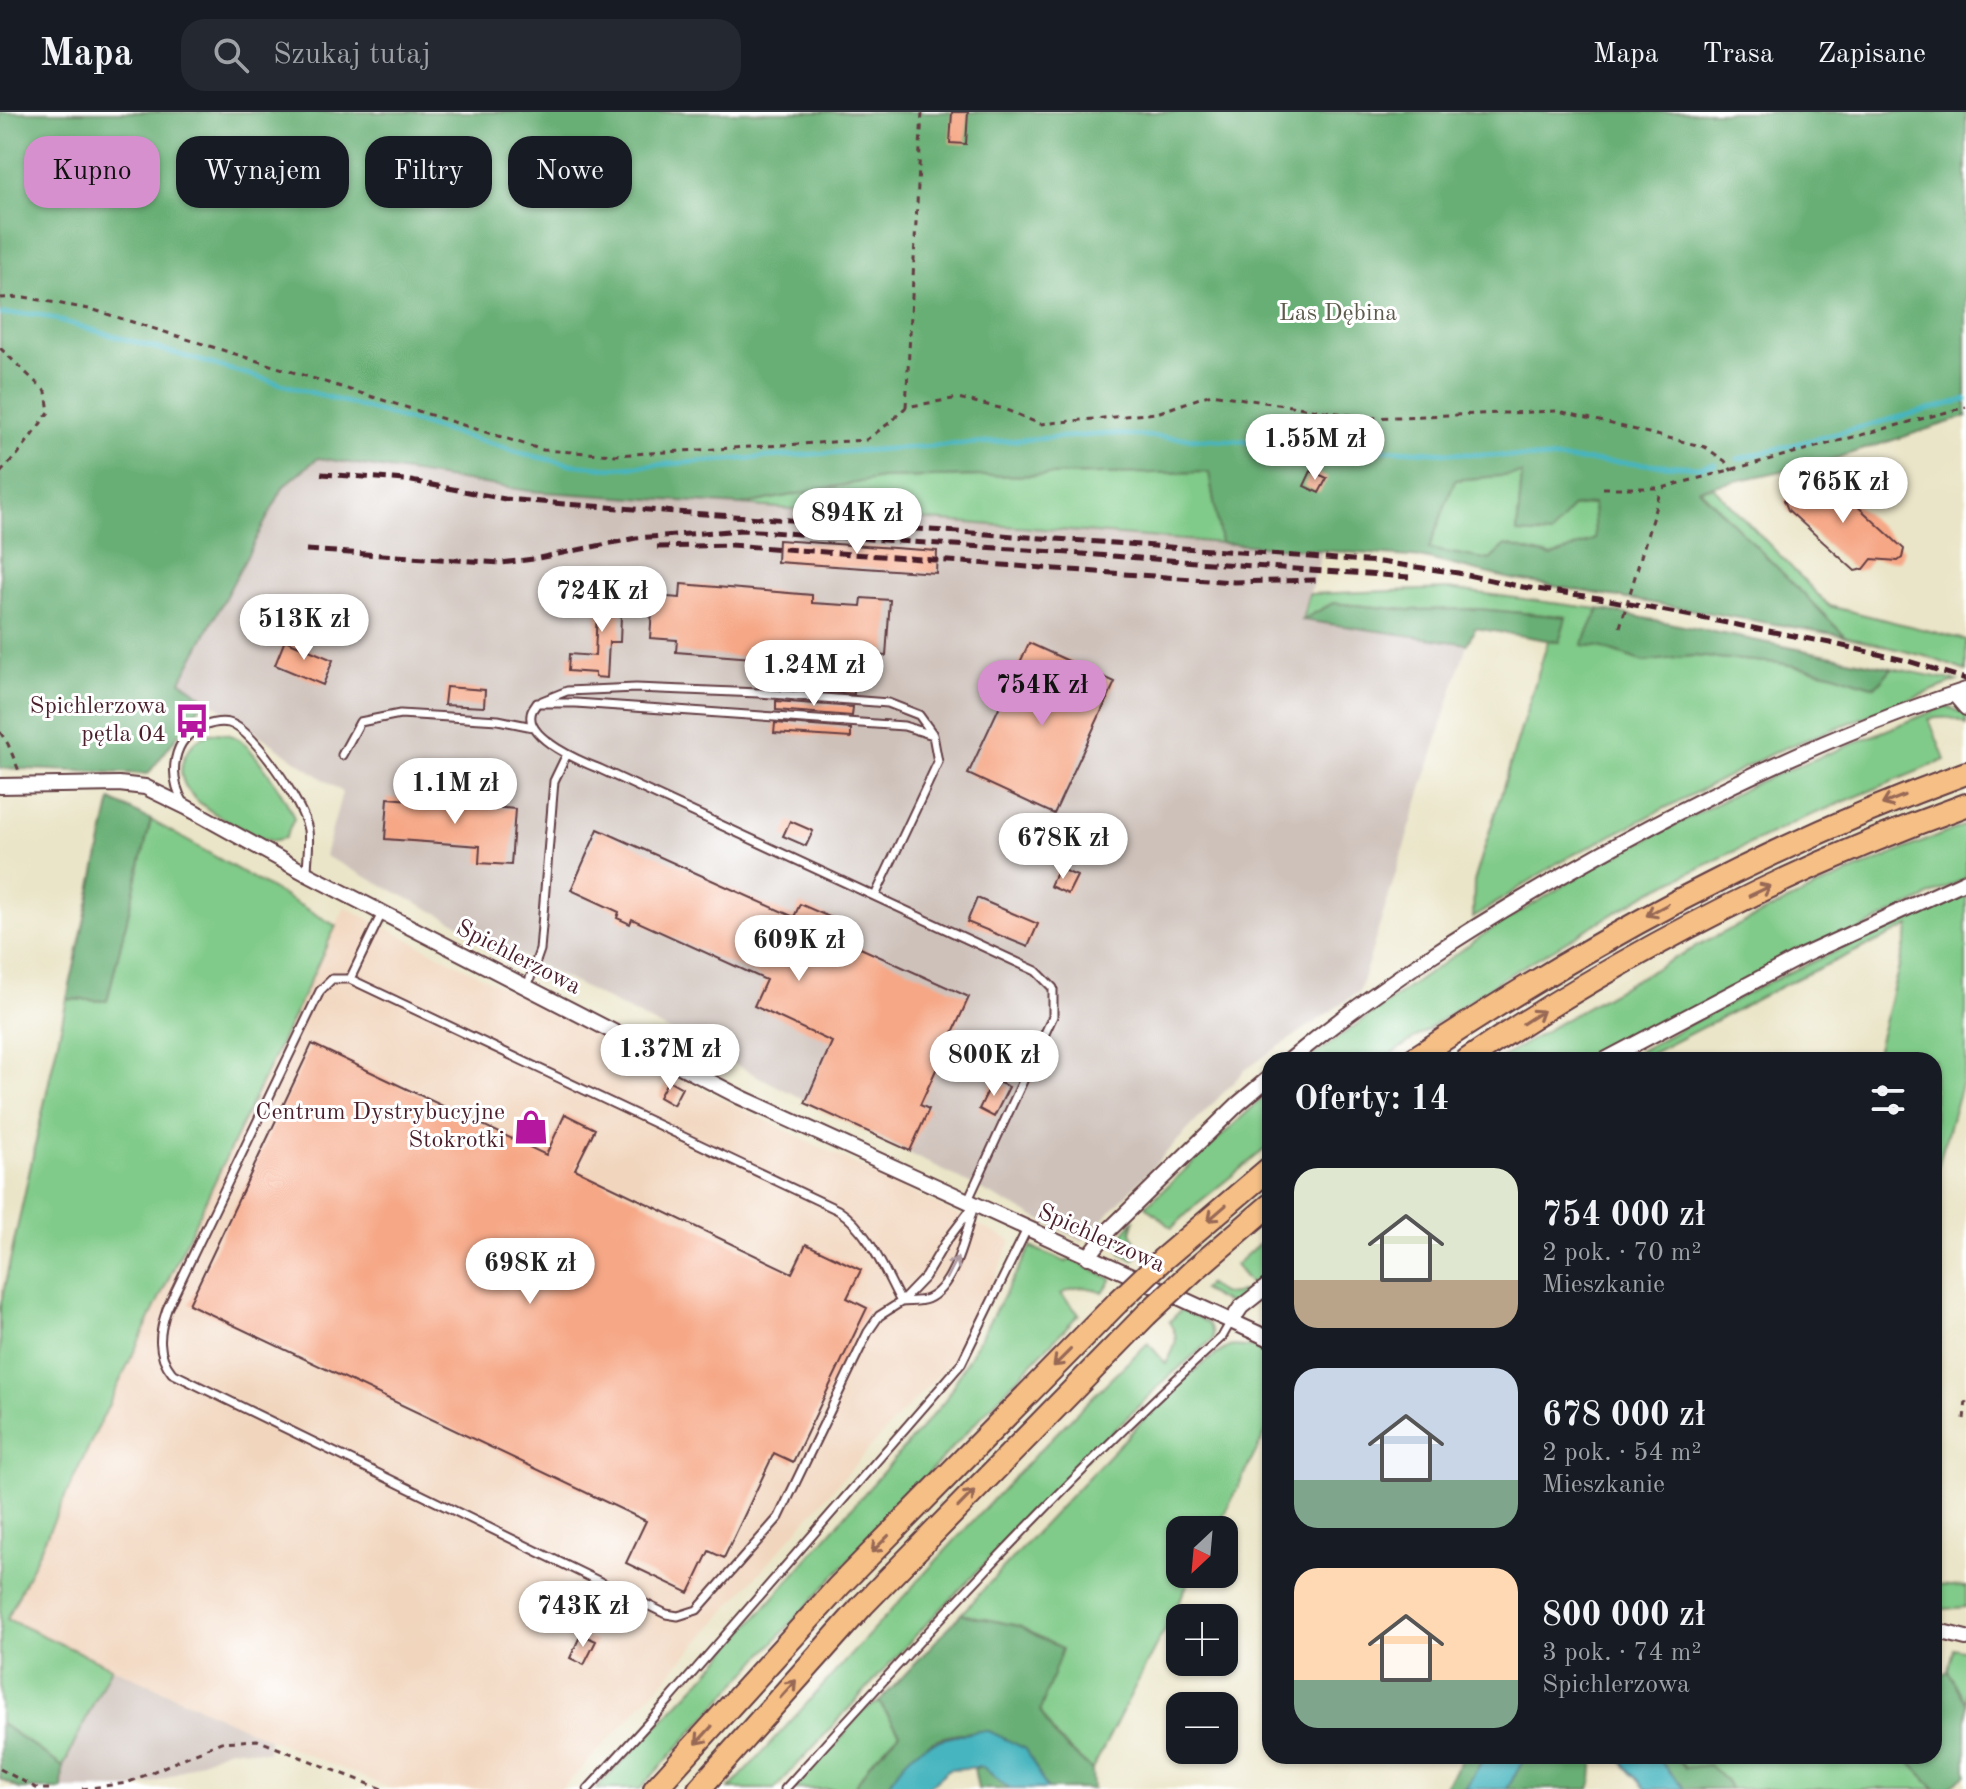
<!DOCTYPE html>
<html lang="pl">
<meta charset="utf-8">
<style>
body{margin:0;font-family:"Old Standard TT",serif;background:#242831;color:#f1f3f6;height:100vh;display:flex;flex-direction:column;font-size:30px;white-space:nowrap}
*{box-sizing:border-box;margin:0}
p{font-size:26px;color:#9ea1a6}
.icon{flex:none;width:44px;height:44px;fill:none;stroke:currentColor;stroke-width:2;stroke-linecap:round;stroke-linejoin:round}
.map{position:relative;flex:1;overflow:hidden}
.side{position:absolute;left:1262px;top:940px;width:680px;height:712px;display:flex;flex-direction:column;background:#171b24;border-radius:24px;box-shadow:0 2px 6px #0004}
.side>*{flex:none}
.banner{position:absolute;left:24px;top:24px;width:760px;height:72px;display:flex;gap:16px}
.needle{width:52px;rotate:206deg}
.buttons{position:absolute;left:1166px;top:1404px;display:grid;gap:16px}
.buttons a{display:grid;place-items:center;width:72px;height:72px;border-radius:16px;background:#171b24;box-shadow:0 2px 6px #0004;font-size:40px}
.price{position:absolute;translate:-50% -68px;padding:0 18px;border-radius:28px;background:#fff;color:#222;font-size:26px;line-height:52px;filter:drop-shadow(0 2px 4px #0008)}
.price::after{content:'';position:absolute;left:50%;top:48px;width:24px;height:18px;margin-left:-12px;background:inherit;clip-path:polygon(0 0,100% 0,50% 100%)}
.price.active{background:#d690ce;color:#111}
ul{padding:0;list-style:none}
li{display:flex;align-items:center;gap:24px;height:200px;padding:0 32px}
li span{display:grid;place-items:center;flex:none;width:224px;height:160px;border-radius:24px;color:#555}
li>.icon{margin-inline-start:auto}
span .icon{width:96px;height:96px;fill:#fffc;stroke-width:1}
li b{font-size:34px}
h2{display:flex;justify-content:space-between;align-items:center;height:96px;padding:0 32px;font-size:34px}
.pill{padding:0 28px;border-radius:24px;background:#171b24;box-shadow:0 2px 6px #0004;font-size:28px;line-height:72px}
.pill.active{background:#d690ce;color:#111}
header{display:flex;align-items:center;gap:48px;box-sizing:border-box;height:112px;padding:0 40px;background:#171b24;border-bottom:2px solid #363941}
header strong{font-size:38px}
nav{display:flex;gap:44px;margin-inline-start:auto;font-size:28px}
.search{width:560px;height:72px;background:#242831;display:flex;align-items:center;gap:20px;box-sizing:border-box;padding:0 28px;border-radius:24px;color:#9ea1a6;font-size:30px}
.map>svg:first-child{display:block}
.built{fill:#f1d5bd}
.industrial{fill:#cec1ba}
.green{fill:#80cb89;stroke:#65755a;stroke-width:2}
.forest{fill:#68af75;stroke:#596750;stroke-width:2;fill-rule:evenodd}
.water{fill:#46b5bf;stroke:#486a75;stroke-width:2}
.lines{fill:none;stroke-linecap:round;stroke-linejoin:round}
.stream{stroke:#46b5bf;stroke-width:5}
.building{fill:#f6a786}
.lane-casing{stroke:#623d43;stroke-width:11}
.street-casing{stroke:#623d43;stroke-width:18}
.primary-casing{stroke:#623d43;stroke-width:26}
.path{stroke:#623d43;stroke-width:3;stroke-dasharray:6 6;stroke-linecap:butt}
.lane{stroke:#fff;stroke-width:7}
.street{stroke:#fff;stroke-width:14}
.primary{stroke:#f5bf86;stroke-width:22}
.rail{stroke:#4a1f2b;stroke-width:5;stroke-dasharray:12 6;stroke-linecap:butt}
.primary-bridge-casing{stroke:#623d43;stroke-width:26;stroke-linecap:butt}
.primary-bridge{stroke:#f5bf86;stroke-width:22}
.oneway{stroke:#976754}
.oneway2{stroke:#ae9aa0}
.labels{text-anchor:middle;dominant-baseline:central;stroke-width:6;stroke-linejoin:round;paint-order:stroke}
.park-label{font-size:24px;fill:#5d5b4c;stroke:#fff}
.poi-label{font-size:24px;fill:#4a1f2b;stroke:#fff;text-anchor:end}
.street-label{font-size:24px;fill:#4a1f2b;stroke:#fff}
</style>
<header>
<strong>Mapa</strong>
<div class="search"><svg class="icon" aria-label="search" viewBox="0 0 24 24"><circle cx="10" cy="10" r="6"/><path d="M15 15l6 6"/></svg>Szukaj tutaj</div>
<nav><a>Mapa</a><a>Trasa</a><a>Zapisane</a></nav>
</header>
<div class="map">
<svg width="1966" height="1677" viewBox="0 0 1966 1677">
<rect width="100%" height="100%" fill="#fff"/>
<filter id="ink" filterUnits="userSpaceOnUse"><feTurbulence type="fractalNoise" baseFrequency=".0125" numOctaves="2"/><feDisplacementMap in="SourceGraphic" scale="16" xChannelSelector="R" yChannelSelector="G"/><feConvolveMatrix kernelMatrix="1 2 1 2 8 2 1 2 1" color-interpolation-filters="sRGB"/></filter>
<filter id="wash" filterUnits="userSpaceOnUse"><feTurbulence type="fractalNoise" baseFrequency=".006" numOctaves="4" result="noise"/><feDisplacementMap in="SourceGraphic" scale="32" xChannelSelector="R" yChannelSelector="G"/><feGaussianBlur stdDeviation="1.8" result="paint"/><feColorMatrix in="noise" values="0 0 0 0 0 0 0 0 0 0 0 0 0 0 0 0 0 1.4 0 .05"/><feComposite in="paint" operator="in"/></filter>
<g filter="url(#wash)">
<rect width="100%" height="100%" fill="#eae5c8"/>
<path class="built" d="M345,795l351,179 315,155 -47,107 -90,95 -213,241 -99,105h-170l-123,-50 -262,-119z"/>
<path class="industrial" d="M318,346l211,33 211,14 582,46 -20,69 165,24 -108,348 -114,78 -163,171 -757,-385 17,-64 -161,-111 103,-196z
M111,1555l158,72 -1,13 -38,-4 -73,34 -26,7h-69l1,-22z"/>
<path class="green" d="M1209,360l12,71 -481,-38 141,-27z
M1522,362l-5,58 55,-25 21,-3 3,35 -44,18 -46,-12 -16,15 -62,-11 27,-69z
M1713,375l116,119 137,34v31l-38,-14 -83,-21 -146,-147z
M1448,477l151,20 -16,36 17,2 44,15 48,-6 87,7 52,10 44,14 17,-19 65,13 -180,70 -218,111 -86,56 1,-36 74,-241 11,1 7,-25 -88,-8 -69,1 -76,-7 -31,17 7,-26z
M1946,594l20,8v11c-11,-9 -24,-8 -37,-6l16,41 -148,61 -145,70 -152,89 -117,80h-76l177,-126 117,-71 157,-81z
M215,621c9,0 16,1 24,6 16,12 49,61 55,80l-9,19 -13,3 -11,-3c-28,-15 -98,-41 -75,-84 8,-13 13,-18 29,-21z
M151,708l185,106 -329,693 104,48 -48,100 -63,-44v-416l67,-308 40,2z
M1966,713v53l-374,182h-94c149,-92 304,-173 468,-235z
M1966,781v174l-32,113v-120h-60l36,-134 -114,53 -157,81h-16l149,-80z
M1270,979v54l-72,58 -26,25 -26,-22z
M1135,1107l-4,13 9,21 -7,7 -12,-7 -4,-11z
M1270,1122v43l-38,29 -30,-16 6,-6c15,14 27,13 44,2l-17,-21z
M1031,1135l35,15 4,-3 42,20 -9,13c-17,-6 -26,-7 -42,2l18,20c-150,155 -293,316 -439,475h-44l110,-114 238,-273z
M1181,1198c15,7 33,10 32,29l-49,42 -65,64 -183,190 -141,154h-46c138,-150 271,-306 419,-446l18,21c9,-17 15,-25 3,-42z
M1231,1234l30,2 9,4v72l-54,106h-36v44h13l-101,196 -36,-33 -16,-26 -21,-85 -58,-12c54,-59 108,-118 164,-175 32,-33 65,-72 106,-93z
M1934,1473l32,2v20l-32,3z
M1953,1536l13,3v52l-18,-32z
M879,1590l21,31 -29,29 -18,27h-59l41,-43 27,-35z
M1683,1644h225l2,6 26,27h-206l-5,-9 -40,-12 -8,-9z"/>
<path class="forest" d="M0,0h1966v305l-139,44 -128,28 146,147 -339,-58 -82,-20 -203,-15 -12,-71 -328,6 -141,27 -211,-14 -211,-33 -34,28 -103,195 25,18 -58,75 -148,-6zM1522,362l-5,59 34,2 21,-28 21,-3 2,35 -43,18 -46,-12 -16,15 -61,-11 26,-69z
M1333,491l76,7 69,-1 88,8 -7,25 -84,-14 -8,16 -165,-24z
M1599,497l293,59 -17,19 -44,-14 -52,-10 -87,-7 -48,6 -44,-15 -18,-2z
M111,688l40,20 -44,181 -40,-2z
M961,1502l58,12 43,23 -22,62 16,27 36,32 1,19h-46l-3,-6 -55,-52c-13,0 -47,4 -58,11 -14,8 -37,33 -45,47h-33l18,-27 29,-29 -21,-31z
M1948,1559l18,32v72l-19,14h-11l-26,-27 -2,-6h26v-78z
M0,1611l63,44 -1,22h-43l-19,-10z
M1464,1644h21l-20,33h-22z
M1529,1644h65l-2,25 -3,8h-82l16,-28z
M1656,1644h18l11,12 24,-3 16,15 5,9h-45z
M983,1655l26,22h-31l-4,-21z"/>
<path class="water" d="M978,1619h11l37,18 21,40h-38l-26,-22 -34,2 -23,20h-40c25,-46 45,-48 92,-58z
M1485,1644h44l-6,5 -16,28h-42z
M1617,1644h39l29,33h-39z"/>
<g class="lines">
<path class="stream" d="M2,202h35l496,142 37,8 39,4 500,-34 589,33 18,-3
M1738,347l228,-59"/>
</g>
<g id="blocks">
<path class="building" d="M952,0h16l-2,32 -16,-1z
M1311,359l16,7 -8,15 -15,-7z
M1828,367l76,70 -2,9 -4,3 -26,-2 -8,10 -9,2 -67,-61 -4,-10 35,-20z
M778,428l159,11 -1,22 -159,-11z
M681,472l131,11v8l49,3 1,-8 28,2 -4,56 -11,-1 -1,8 -17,-1 1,-8 -50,-4 -2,30 48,3v11l-77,-6 2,-28 -103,-8 1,-12 -27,-2 3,-42 27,2z
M598,475l24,1 -2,54h-11l-2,36 -12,-1v-4l-27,-2 1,-17 26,2z
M285,528l48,20 -10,25 -48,-20z
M1029,531l86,39 -61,132 -86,-40z
M446,575l39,3 -1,17 -40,-2z
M776,589l77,6 -1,9 -76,-6z
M775,611l76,6v9l-77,-5z
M469,678l14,1 -1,15 33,3 -4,56 -32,-2 1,-17 -95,-7 3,-41 80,7z
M790,709l23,10 -7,15 -23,-10z
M598,717l196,88 6,-13 34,15 -7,14 142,64 -49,108 9,4 -19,42 -105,-48 27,-61 -78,-36 12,-26 -134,-61 -2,5 -13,-6 2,-6 -48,-22z
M1058,756l19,8 -9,18 -18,-8z
M977,786l61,26 -10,23 -61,-25z
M312,932l234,111 19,-41 30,15 -20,40 217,104 14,-29 55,26 -14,28 20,10 -74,154 -19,-9 -50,105 -15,-7 -20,42 -63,-30 20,-42 -457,-217z
M668,968l14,8 -9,17 -14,-8z
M993,968l16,7 -15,30 -15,-8z
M581,1522l15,7 -12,24 -14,-7z"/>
</g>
</g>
<g filter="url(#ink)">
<use href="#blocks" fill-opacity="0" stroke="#623d43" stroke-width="2"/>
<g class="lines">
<g class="lane-casing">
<path id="lane" d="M542,589l25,-10 69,-3 123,5 129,10 31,12 13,18
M342,643l18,-33 40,-8 98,6 35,7
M184,691c-16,-27 -13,-65 20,-77 8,-3 17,-5 25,-3 24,6 75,82 79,107 2,14 -1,30 -1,44
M875,784l63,-134 -5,-27 -29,-9 -328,-23h-39c-2,4 -6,7 -6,12 -4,24 51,47 69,54l436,202 17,17v28l-85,184
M382,801l-32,66 488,231c31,20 46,60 63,92
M350,867h-18l-12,12 -153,318c-8,23 -11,44 5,64l494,241 12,2 19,-6 82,-93 89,-185 11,-16 22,-14 24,-25 20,-34 29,-38
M527,875l13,-37 14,-169 12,-25
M901,1190c9,-1 19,0 26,-3 28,-12 38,-64 46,-90
M588,1677l82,-90 291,-335 66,-135
M785,1677c140,-155 281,-311 437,-452l8,-14"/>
</g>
<g class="street-casing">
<path id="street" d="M1954,582l12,14
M0,674l119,-2 26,3 41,20 121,67 433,223 530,242
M1290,948c87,-73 182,-133 280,-189 126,-72 258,-137 396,-181
M1605,948l197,-104 164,-75
M1088,1145l22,-28 128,-125 32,-27
M1231,1210l10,-15 29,-23
M1934,1518l32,8"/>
</g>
<g class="primary-casing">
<path id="primary" d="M1412,948c178,-118 353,-214 554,-287
M1467,948c155,-105 323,-192 499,-255
M1163,1147l107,-91
M1193,1159l77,-66
M655,1677l184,-203 278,-283
M699,1677l164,-184 283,-290"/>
</g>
<path class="path" d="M0,186l24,-1 70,13 449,140 73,5 250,-15 26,-19 14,-14 52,-9 46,11 36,15 117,-11 54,-19 159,24 189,-7 146,36 20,14 7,10
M0,236l46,44 3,20 -31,42 -18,19
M906,295l16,-295
M1603,376h59l304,-81
M1620,515l41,-138
M0,620l8,12 11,27
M1964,1307l2,-19
M0,1657l38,20h12
M82,1677l45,-6 94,-41 36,-2 125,49"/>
<use href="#lane" class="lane"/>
<use href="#street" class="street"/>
<use href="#primary" class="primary"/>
<path class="rail" d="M321,362l85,6 99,19 59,5 816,58 78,11 65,14 76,11 231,45 78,18 58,18
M657,435l73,-2 504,37 82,-2
M306,438l195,13 33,-4 102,-21 106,-8 667,47"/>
<g class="primary-bridge-casing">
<path id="primary-bridge" d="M1117,1191l46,-44
M1146,1203l47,-44"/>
</g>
<use href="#primary-bridge" class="primary-bridge"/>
</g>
<defs><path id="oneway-shaft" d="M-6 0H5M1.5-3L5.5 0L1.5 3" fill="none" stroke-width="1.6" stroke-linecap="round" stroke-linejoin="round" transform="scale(2)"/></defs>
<g class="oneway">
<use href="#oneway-shaft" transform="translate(1893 688) rotate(158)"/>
<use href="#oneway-shaft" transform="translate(1760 779) rotate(-25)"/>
<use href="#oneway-shaft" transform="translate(1657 798) rotate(152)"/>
<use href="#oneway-shaft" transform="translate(1533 905) rotate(-33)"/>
<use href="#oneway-shaft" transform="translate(1217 1101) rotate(139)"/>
<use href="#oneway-shaft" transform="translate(1062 1246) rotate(135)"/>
<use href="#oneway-shaft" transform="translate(966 1387) rotate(-46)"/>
<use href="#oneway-shaft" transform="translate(880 1432) rotate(135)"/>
<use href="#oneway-shaft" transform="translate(788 1577) rotate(-48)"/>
<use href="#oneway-shaft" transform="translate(704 1623) rotate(132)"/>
</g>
<use class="oneway2" href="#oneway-shaft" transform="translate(952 1156) rotate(-63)"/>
</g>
<defs>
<g id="bus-bare" transform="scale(2.76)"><path d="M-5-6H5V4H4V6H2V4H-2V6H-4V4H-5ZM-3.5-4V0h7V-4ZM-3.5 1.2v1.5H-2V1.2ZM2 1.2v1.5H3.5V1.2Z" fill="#b5179e" stroke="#fff" stroke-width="2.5" paint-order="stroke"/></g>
<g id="shop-bare" transform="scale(2.76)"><path d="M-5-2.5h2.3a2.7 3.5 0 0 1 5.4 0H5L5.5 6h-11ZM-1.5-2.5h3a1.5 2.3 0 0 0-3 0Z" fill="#b5179e" stroke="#fff" stroke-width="2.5" paint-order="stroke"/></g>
</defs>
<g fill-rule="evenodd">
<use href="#bus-bare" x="192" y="609"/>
<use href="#shop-bare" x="531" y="1015"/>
</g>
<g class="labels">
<g class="park-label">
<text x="1338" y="202">Las Dębina</text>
</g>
<g class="poi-label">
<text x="166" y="595">Spichlerzowa<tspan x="166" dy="28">pętla 04</tspan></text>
<text x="505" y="1001">Centrum Dystrybucyjne<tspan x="505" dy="28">Stokrotki</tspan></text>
</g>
<g class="street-label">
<text transform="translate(518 846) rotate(27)">Spichlerzowa</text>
<text transform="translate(1101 1127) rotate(24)">Spichlerzowa</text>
</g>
</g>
</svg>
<div class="buttons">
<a><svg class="needle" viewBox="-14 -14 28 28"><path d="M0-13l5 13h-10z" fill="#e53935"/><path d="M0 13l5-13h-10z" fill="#9ea1a6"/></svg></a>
<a>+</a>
<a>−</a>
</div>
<b class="price" style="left:1315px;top:370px">1.55M zł</b>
<b class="price" style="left:1843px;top:413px">765K zł</b>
<b class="price" style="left:857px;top:444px">894K zł</b>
<b class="price" style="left:602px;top:522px">724K zł</b>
<b class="price" style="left:304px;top:550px">513K zł</b>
<b class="price" style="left:814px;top:596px">1.24M zł</b>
<b class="price active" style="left:1042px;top:616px">754K zł</b>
<b class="price" style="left:455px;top:714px">1.1M zł</b>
<b class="price" style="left:1063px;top:769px">678K zł</b>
<b class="price" style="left:799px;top:871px">609K zł</b>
<b class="price" style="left:670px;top:980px">1.37M zł</b>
<b class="price" style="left:994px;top:986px">800K zł</b>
<b class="price" style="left:530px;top:1194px">698K zł</b>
<b class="price" style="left:583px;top:1537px">743K zł</b>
<div class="banner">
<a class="pill active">Kupno</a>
<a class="pill">Wynajem</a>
<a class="pill">Filtry</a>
<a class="pill">Nowe</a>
</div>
<section class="side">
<h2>Oferty: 14<svg class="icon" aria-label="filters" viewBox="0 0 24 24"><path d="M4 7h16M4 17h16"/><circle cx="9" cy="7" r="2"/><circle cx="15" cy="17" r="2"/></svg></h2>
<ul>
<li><span style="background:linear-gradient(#dfe7d0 70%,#b9a48a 0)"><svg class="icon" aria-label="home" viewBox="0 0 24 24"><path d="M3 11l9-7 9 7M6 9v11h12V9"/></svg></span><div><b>754 000 zł</b><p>2 pok. · 70 m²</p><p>Mieszkanie</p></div></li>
<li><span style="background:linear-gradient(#c9d6e8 70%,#7fa58c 0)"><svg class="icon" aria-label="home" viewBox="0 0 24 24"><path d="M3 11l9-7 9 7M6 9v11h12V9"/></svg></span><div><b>678 000 zł</b><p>2 pok. · 54 m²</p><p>Mieszkanie</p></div></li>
<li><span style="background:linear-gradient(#ffd9b3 70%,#7fa58c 0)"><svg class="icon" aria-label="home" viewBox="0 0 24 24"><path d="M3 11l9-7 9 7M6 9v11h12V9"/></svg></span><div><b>800 000 zł</b><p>3 pok. · 74 m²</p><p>Spichlerzowa</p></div></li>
</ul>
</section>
</div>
